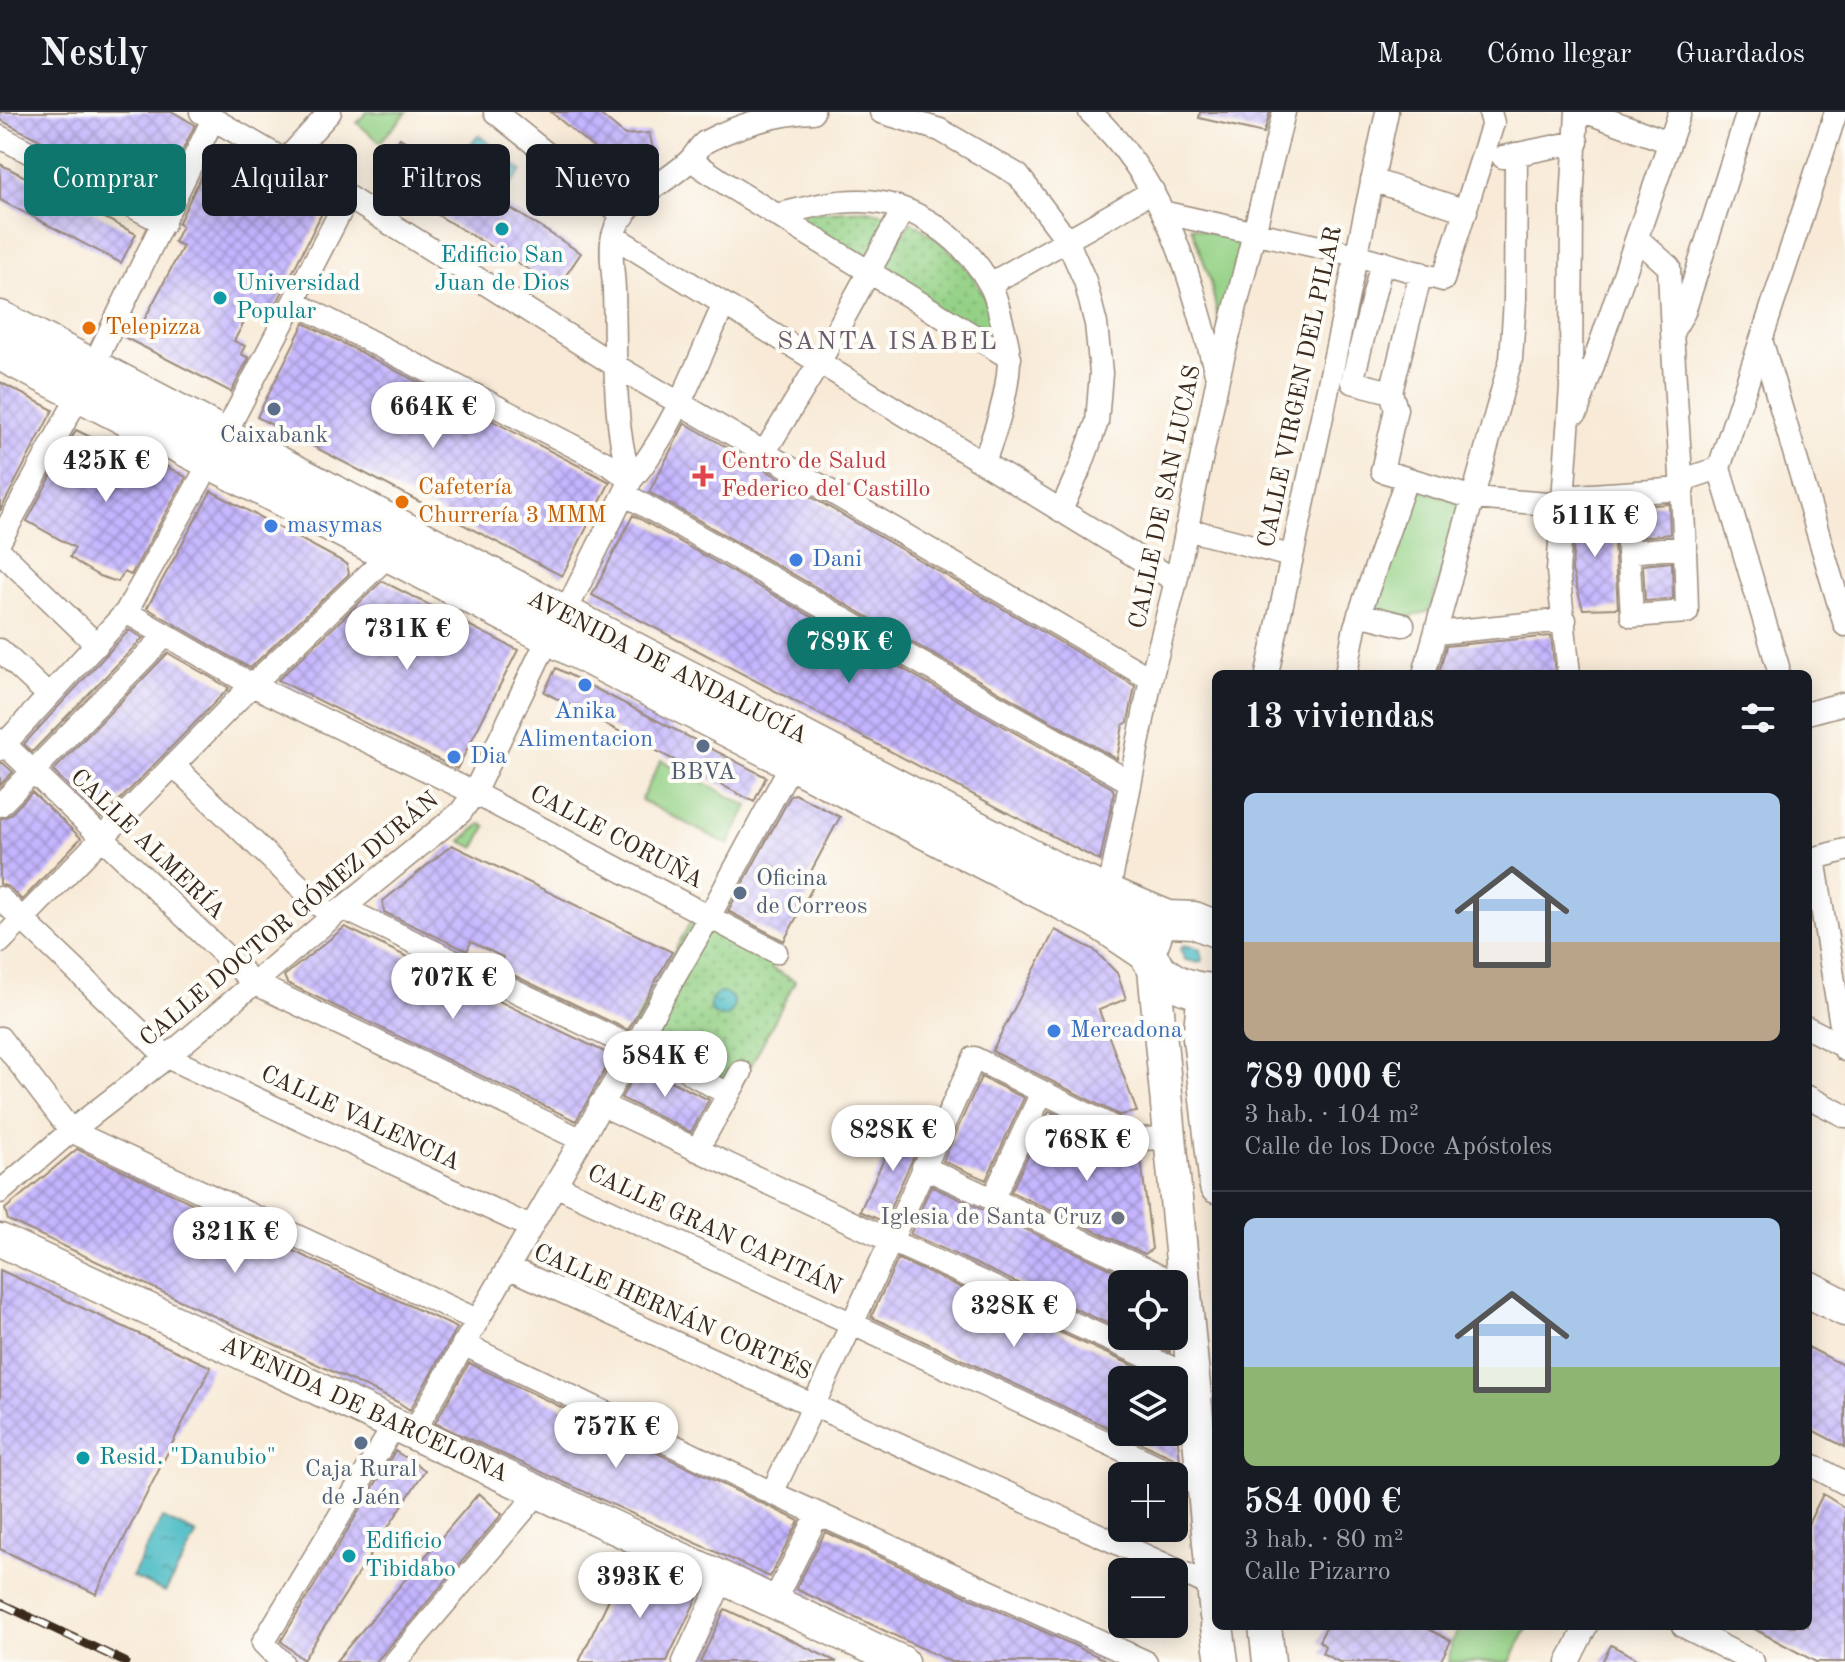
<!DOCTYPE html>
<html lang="es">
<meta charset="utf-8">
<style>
body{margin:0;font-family:"Old Standard TT",serif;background:#242831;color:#f1f3f6;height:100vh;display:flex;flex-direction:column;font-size:30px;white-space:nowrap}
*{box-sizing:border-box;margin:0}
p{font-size:26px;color:#9ea1a6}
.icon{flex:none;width:44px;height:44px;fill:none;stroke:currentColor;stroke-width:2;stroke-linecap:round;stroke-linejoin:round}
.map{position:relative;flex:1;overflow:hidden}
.details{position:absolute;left:1212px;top:558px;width:600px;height:960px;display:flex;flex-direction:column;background:#171b24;border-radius:12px;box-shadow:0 4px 20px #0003}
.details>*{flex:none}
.banner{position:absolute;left:24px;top:32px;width:760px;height:72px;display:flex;gap:16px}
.fabs{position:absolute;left:1108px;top:1158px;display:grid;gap:16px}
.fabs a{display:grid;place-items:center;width:80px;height:80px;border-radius:12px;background:#171b24;box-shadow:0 4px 20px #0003;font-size:40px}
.price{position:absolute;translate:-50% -68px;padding:0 18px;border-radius:28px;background:#fff;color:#222;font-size:26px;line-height:52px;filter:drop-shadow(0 2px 4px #0008)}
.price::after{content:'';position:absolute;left:50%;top:48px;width:24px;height:18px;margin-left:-12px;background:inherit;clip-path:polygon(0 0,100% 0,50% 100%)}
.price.selected{background:#0f766e;color:#fff}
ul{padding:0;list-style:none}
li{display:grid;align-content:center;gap:16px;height:424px;padding:0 32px}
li+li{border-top:2px solid #363941}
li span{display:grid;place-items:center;height:248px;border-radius:12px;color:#555}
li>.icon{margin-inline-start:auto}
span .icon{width:144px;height:144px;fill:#fffc;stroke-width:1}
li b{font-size:34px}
h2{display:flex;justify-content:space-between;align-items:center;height:96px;padding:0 32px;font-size:34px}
.chip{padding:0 28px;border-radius:12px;background:#171b24;box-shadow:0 4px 20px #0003;font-size:28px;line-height:72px}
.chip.selected{background:#0f766e;color:#fff}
header{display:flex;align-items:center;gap:48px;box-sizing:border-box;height:112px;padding:0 40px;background:#171b24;border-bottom:2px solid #363941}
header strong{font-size:38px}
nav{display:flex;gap:44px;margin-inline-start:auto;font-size:28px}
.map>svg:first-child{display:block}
.grass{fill:url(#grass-dots);stroke:#687e52;stroke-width:2}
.garden{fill:#94d186;stroke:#687e52;stroke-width:2}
.water{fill:url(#water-ripples);stroke:#467472;stroke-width:2}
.building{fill:url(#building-cross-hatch)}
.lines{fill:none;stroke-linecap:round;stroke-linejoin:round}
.street-casing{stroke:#9a8a7a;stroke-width:25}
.secondary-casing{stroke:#9a8a7a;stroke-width:35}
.primary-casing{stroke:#9a8a7a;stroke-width:39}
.street{stroke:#fff;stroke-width:22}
.secondary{stroke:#fff;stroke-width:32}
.primary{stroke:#fff;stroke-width:36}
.rail-casing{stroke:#3b2a1e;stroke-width:9}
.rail{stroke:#fdfcf7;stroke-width:6;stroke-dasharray:18;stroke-linecap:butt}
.culture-dot{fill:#0f9aa8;stroke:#fdfcf7;stroke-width:3}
.food-dot{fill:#e8710a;stroke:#fdfcf7;stroke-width:3}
.service-dot{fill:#5c6f8a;stroke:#fdfcf7;stroke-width:3}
.health-dot{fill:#e0444e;stroke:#fdfcf7;stroke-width:3}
.shop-dot{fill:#3f7fe0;stroke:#fdfcf7;stroke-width:3}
.worship-dot{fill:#6b7280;stroke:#fdfcf7;stroke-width:3}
.labels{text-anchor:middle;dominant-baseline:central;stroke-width:8;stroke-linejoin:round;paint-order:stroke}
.culture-label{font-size:24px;fill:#0d838f;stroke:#fdfcf7;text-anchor:start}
.food-label{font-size:24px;fill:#c56008;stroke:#fdfcf7;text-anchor:start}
.street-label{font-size:24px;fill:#3b2a1e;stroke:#fdfcf7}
.service-label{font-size:24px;fill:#4e5e75;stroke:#fdfcf7}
.health-label{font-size:24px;fill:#be3a42;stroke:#fdfcf7;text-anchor:start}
.shop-label{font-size:24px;fill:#366cbe;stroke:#fdfcf7;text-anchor:start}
.worship-label{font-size:24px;fill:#5b616d;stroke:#fdfcf7;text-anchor:end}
.neighbourhood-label{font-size:26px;letter-spacing:2px;fill:#6b5b6d;stroke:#fdfcf7}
</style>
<header>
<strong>Nestly</strong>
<nav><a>Mapa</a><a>Cómo llegar</a><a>Guardados</a></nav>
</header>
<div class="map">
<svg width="1845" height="1550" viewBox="0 0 1845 1550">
<defs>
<pattern id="grass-dots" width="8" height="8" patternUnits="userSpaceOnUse" patternTransform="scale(2)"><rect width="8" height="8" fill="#94d186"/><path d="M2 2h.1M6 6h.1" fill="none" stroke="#7aaa6d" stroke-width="1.8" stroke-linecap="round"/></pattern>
<pattern id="water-ripples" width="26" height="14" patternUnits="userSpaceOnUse" patternTransform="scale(2)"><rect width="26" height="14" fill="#50bec6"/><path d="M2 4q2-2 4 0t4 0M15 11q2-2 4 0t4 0" fill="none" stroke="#449ba0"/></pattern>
<pattern id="building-cross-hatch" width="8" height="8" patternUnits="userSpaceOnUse" patternTransform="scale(2)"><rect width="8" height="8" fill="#c4b5ff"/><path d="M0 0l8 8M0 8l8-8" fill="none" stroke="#a093ce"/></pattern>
</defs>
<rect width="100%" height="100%" fill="#fdfcf7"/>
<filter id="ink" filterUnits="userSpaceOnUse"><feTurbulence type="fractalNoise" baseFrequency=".0125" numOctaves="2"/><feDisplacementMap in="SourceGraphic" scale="16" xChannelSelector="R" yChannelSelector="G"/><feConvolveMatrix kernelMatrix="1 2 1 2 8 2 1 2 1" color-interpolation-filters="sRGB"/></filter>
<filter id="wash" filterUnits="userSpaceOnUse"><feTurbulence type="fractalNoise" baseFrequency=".006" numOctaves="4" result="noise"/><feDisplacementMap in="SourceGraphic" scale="32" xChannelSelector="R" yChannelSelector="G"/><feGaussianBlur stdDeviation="1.8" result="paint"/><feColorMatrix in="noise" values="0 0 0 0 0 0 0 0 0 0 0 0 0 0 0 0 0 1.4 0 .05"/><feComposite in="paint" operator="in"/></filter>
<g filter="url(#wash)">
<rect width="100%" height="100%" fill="#f8ead7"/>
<path class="grass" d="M867,98l23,5 -22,56 -73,-51 10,-7z
M911,109c59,38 75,67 93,133l-121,-73 -1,-14z
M481,712l5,2 -11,22 -14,-7z
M691,809l82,42 -2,5 24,13 -63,121 -92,-46 8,-16 -18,-9z"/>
<path class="garden" d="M367,0h40l-27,30 -23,-19z
M1191,115l49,13 3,4 -23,84 -10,-49z
M1408,375l49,13 5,9 -33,102 -25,8 -35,-10z
M661,648l87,46 -20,39 -87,-45z
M1460,1514h68l-18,36h-62l4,-20z"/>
<path class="water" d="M479,23l43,36 -18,21 -43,-36z
M1184,833l15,3 4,12 -4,3 -14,-3 -5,-11z
M710 893a12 12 0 1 1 24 0a12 12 0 1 1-24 0Z
M162,1406l35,16 -32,58 -33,-15z"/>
<g id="blocks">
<path class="building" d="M0,0h173l22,13 -37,75 -158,-80z
M551,0h46l28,23 24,-2 5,19 -42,12z
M1200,0h70l-6,21 -65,-15z
M400,26l181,115 -23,34 -182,-109z
M215,36l111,57 -56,112 -6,-3 -3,6 -12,-7 -15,28 11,5 -4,8 8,4 -18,34 -107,-55 9,-18 9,5 41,-78 -9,-4 8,-16 -4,-2z
M0,52l136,70 -15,29 -121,-63z
M304,211l306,159 -48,94 -305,-159z
M0,270l53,28 -53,101z
M685,311l450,263 -7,36 -5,3 -6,34 -468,-267z
M76,318l47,23 4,-8 59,32 -55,98 -7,-3 -6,10 -19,-6 -17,-10 -12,-9 5,-9 -48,-27z
M211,379l136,73 2,10 -99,94 -103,-60z
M1669,392l1,30 -28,3 -2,-31z
M1612,396l6,100 -35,1 -11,-38 4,-61z
M633,403l479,273 2,4 -14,69 -508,-266z
M1672,450l1,37 -28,2 -2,-36z
M382,469l136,69 -61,119 -179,-89z
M129,518l14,8 -111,114 -8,-8z
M1551,524l4,38h-116l7,-28z
M168,541l61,35 -127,130 -49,-47z
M556,556l210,109 -12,25 -210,-110z
M3,651l10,9 -13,13v-22z
M32,680l49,46 -59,62 -13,-13 -9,-3v-65l10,-4z
M795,682l45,23 -32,60 8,4 -32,60 -56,-30 63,-116z
M452,733l220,107 -44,78 -129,-62 4,-11 -32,-15 -4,9 -83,-39 -1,-11z
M345,815l268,129 -37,65 -289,-138 -3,-7z
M1055,818l38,19 24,24 9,26 -27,11 38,102 -18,3 -127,-64z
M640,954l69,34 -18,32 -70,-34z
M981,965l43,21 -38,82 -43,-19z
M1049,999l92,48 11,90 -7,5 -134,-62z
M908,1009l18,8 -42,93 -24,-11 28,-61 5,2z
M77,1037l380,179 -47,82 -12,-8 -390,-182 -3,-11z
M931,1074l191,88v56l-212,-96z
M898,1147l267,121h-43v52h55l3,29 -309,-144z
M0,1158l211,97 -115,227 -96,-45z
M1135,1224h33l2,16z
M1808,1235l37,19v81l-37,-19z
M469,1251l330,158 -29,56 -335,-154z
M395,1339l30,19 -122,190 -22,-19z
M479,1381l23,21 -106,125 -20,23h-41z
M1823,1382l22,14v154h-29l-67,-36h59v-102z
M825,1420l222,101 63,29h-159l-155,-73z
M626,1451l72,33 -28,58 -3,8h-88z
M725,1497l53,25 59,28h-137z
M1327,1514h96l28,15 -11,21h-101l-17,-9 3,-7 -6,-5z
M1611,1533l32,17h-41z"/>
</g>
</g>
<g filter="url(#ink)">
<use href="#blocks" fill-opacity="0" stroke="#9a8a7a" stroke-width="2"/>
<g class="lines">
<g class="street-casing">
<path id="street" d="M201,0l147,85 268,169 535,313
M495,0l129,104
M881,0l59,18 78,45 49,65 18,41 11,43 5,49 -4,49 -16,44 -20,44
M1090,0c79,73 100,166 127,265
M1586,0l83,30
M0,25l164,86
M1503,45l74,-15
M286,48l44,-48
M691,48l38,26 281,172
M1372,68l94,31
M1166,101l190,42 87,25 50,-157 -3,-11
M777,103c28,-7 56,-15 85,-14 52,1 103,38 128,84 7,12 9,27 13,41 3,11 7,24 6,36 -2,36 -13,67 -25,100
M613,124l563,345
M1382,150l-30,120 39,10 30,-119
M990,172l163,-93
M294,190l316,163 21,15c41,-47 67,-119 93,-176
M1672,220l12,-20 64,-200
M1762,231l83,282
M1391,280l5,17 -14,62 92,27 74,6 28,-8 107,-7
M1577,300l103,-300
M764,341l55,-90 84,-153
M1719,356l59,199
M1683,368l36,-12 117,-356
M1625,381l7,123 55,-4c-2,-115 -14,-230 -18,-345l-31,-28
M626,383l504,287
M1186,417l105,27
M0,429l80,-148 133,-274
M0,439l97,94
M1628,440l58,-5
M126,500l126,73 222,108 302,159
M1359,502l44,11
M1436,521l129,-13
M0,538l49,46
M1267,562l120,-562
M1346,562l9,-47 51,-147
M1424,562l87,-315 4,-59 1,-146
M1569,562l-11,-103 13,-184 1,-184 5,-91
M1808,601l37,-10
M0,628l254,243 326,156
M0,637l126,-137 85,-151 137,-264
M173,653l159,152
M0,693l165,-169
M1814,746l31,192
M1808,748l37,-10
M1108,783l43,-216 25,-98 42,-203 66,-266
M0,786l167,159 363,170
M343,796l291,140 -221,385
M0,830l252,-257 137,-130
M1808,916l37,19
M640,925l69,-120 83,-154
M0,926l71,93 406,189
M690,961l38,21
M1808,985l37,19
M600,992l291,137 301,136
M697,1038l44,-78
M923,1055l260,120
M555,1073l647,302
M0,1080l71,-61 96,-74 165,-140 129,-105 13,-19 65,-136 25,-42 67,-135c-19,-54 -15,-131 -17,-189 0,-16 -5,-39 -1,-55 9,-37 54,-52 78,-77 6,-6 8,-14 16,-18 31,-16 72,-28 106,-29
M993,1086l49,-106
M508,1155l704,319
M463,1232l309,149 374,169
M1808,1351l37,20
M772,1381l119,-252 83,-183 163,81 33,-1
M773,1491l45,-89
M1683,1514l70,36
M282,1550l-19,-19 132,-219
M395,1550l144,-170
M684,1550l39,-84
M1568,1550l18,-36"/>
</g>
<g class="secondary-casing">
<path id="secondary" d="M1154,857l62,647
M1204,880l-5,46 17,149
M0,1128l902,422
M1217,1514l5,36
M1265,1514l4,36"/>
</g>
<g class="primary-casing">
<path id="primary" d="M0,207l1066,557 102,43 26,1 22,9
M0,240l1098,568 49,33
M1155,819l-8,22c12,27 40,38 69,39
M1808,1177l37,19"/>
</g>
<use href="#street" class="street"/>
<use href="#secondary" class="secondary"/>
<use href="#primary" class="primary"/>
<g class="rail-casing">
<path id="rail" d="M0,1491l125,59"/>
</g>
<use href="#rail" class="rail"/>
</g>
</g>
<g class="culture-dot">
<circle cx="502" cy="117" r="8"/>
<circle cx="220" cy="186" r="8"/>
<circle cx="83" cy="1346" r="8"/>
<circle cx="349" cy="1444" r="8"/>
</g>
<g class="food-dot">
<circle cx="89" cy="216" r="8"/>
<circle cx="402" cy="390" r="8"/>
</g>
<g class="service-dot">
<circle cx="274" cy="297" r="8"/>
<circle cx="703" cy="634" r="8"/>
<circle cx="740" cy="781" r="8"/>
<circle cx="361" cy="1331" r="8"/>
</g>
<path class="health-dot" d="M699 352h8v8h8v8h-8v8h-8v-8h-8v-8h8z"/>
<g class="shop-dot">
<circle cx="271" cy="414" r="8"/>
<circle cx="796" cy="448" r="8"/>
<circle cx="585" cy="573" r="8"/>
<circle cx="454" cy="645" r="8"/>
<circle cx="1054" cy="919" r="8"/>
</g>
<circle class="worship-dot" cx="1118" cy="1106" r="8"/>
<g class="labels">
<g class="culture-label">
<text x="502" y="144" text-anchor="middle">Edificio San<tspan x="502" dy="28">Juan de Dios</tspan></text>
<text x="236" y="172">Universidad<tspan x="236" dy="28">Popular</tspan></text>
<text x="99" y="1346">Resid. "Danubio"</text>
<text x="365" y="1430">Edificio<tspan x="365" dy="28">Tibidabo</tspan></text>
</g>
<g class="food-label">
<text x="105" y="216">Telepizza</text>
<text x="418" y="376">Cafetería<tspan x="418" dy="28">Churrería 3 MMM</tspan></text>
</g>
<g class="street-label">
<text transform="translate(1301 275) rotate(-78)">CALLE VIRGEN DEL PILAR</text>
<text transform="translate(1166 385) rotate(-78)">CALLE DE SAN LUCAS</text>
<text transform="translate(667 556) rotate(27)">AVENIDA DE ANDALUCÍA</text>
<text transform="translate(616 726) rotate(28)">CALLE CORUÑA</text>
<text transform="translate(147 733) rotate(44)">CALLE ALMERÍA</text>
<text transform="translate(290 808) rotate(-40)">CALLE DOCTOR GÓMEZ DURÁN</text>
<text transform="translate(360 1007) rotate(25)">CALLE VALENCIA</text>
<text transform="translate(714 1119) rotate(25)">CALLE GRAN CAPITÁN</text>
<text transform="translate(672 1201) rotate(24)">CALLE HERNÁN CORTÉS</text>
<text transform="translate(364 1298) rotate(25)">AVENIDA DE BARCELONA</text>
</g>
<g class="service-label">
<text x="274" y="324">Caixabank</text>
<text x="703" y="661">BBVA</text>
<text x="756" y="767" text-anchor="start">Oficina<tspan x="756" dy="28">de Correos</tspan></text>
<text x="361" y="1358">Caja Rural<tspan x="361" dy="28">de Jaén</tspan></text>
</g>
<g class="health-label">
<text x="721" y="350">Centro de Salud<tspan x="721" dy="28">Federico del Castillo</tspan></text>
</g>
<g class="shop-label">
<text x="287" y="414">masymas</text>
<text x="812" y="448">Dani</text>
<text x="585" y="600" text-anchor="middle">Anika<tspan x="585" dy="28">Alimentacion</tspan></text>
<text x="470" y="645">Dia</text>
<text x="1070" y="919">Mercadona</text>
</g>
<g class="worship-label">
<text x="1102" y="1106">Iglesia de Santa Cruz</text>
</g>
<g class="neighbourhood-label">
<text x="888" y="230">SANTA ISABEL</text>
</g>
</g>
</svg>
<div class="fabs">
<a><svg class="icon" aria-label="locate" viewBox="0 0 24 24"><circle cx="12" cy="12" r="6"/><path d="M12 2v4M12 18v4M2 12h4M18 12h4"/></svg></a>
<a><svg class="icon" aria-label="layers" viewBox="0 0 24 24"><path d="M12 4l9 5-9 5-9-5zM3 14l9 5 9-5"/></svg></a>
<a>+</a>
<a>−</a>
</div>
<b class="price" style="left:433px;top:338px">664K €</b>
<b class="price" style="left:106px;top:392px">425K €</b>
<b class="price" style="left:1595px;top:447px">511K €</b>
<b class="price" style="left:407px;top:560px">731K €</b>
<b class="price selected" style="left:849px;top:573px">789K €</b>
<b class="price" style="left:453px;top:909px">707K €</b>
<b class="price" style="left:665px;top:987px">584K €</b>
<b class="price" style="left:893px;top:1061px">828K €</b>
<b class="price" style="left:1087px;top:1071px">768K €</b>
<b class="price" style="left:235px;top:1163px">321K €</b>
<b class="price" style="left:1014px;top:1237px">328K €</b>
<b class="price" style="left:616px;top:1358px">757K €</b>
<b class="price" style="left:640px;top:1508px">393K €</b>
<div class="banner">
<a class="chip selected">Comprar</a>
<a class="chip">Alquilar</a>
<a class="chip">Filtros</a>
<a class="chip">Nuevo</a>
</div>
<section class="details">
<h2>13 viviendas<svg class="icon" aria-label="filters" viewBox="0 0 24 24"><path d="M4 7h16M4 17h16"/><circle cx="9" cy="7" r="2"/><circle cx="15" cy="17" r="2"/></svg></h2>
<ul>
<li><span style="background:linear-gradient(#a9c7e8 60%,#b9a48a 0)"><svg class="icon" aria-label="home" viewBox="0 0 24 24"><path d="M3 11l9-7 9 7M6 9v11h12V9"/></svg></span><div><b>789 000 €</b><p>3 hab. · 104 m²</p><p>Calle de los Doce Apóstoles</p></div></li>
<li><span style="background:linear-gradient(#a9c7e8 60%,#8fb573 0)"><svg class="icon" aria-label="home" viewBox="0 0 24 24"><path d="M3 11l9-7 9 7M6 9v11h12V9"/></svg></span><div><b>584 000 €</b><p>3 hab. · 80 m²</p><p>Calle Pizarro</p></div></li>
</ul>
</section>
</div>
